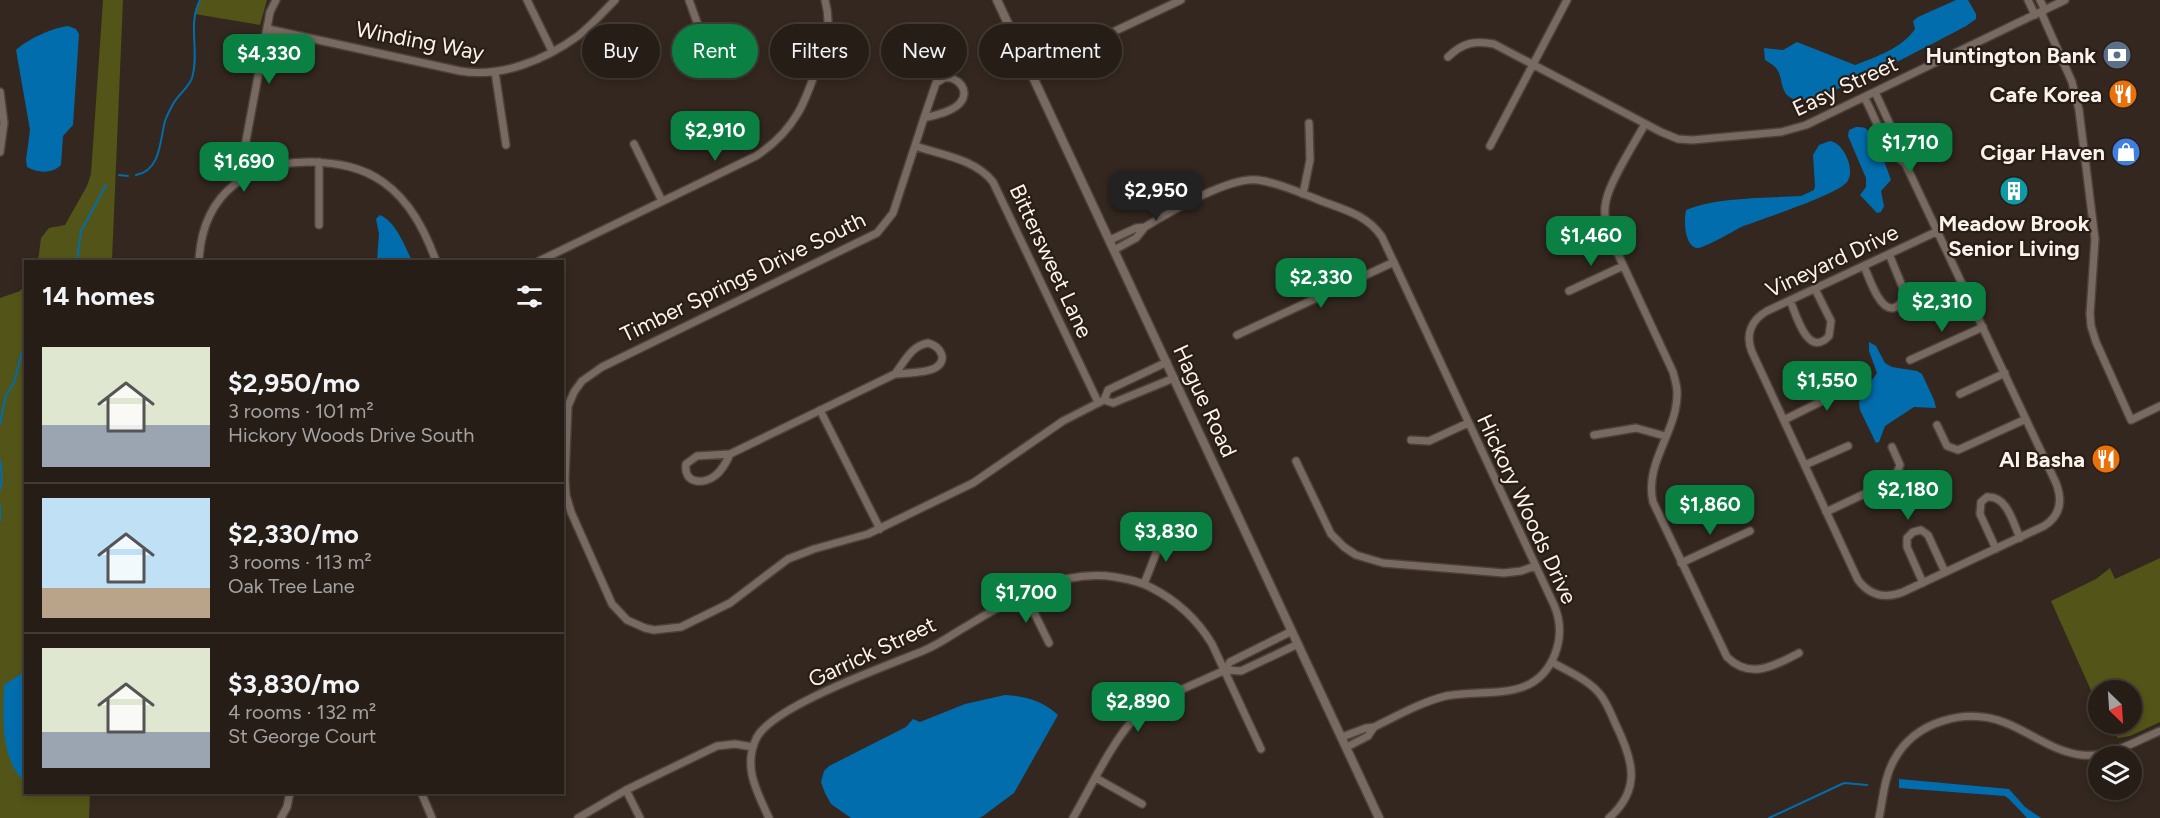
<!DOCTYPE html>
<meta charset="utf-8">
<style>
body{margin:0;font-family:Figtree,sans-serif;background:#322a24;color:#f1f3f6;height:100vh;display:flex;flex-direction:column;font-size:22px;white-space:nowrap}
*{box-sizing:border-box;margin:0}
p{font-size:20px;color:#a4a2a1}
.icon{flex:none;width:33px;height:33px;fill:none;stroke:currentColor;stroke-width:2;stroke-linecap:round;stroke-linejoin:round}
.map{position:relative;flex:1;overflow:hidden}
.side{position:absolute;left:24px;top:260px;width:540px;height:534px;display:flex;flex-direction:column;background:#261d17;border-radius:0px;box-shadow:0 3px 9px #0003,0 0 0 2px #423b36}
.side>*{flex:none}
.top-card{position:absolute;left:582px;top:24px;width:570px;height:54px;display:flex;gap:12px}
.needle{width:39px;rotate:155deg}
.buttons{position:absolute;left:2088px;top:680px;display:grid;gap:12px}
.buttons a{display:grid;place-items:center;width:54px;height:54px;border-radius:50%;background:#261d17;box-shadow:0 3px 9px #0003,0 0 0 2px #423b36;font-size:30px}
.price{position:absolute;translate:-50% -51px;padding:0 14px;border-radius:12px;background:#0b8043;color:#fff;font-size:20px;line-height:39px;filter:drop-shadow(0 2px 3px #0008)}
.price::after{content:'';position:absolute;left:50%;top:36px;width:18px;height:14px;margin-left:-9px;background:inherit;clip-path:polygon(0 0,100% 0,50% 100%)}
.price.active{background:#222;color:#fff}
ul{padding:0;list-style:none}
li{display:flex;align-items:center;gap:18px;height:150px;padding:0 18px}
li+li{border-top:2px solid #423b36}
li span{display:grid;place-items:center;flex:none;width:168px;height:120px;border-radius:0px;color:#555}
li>.icon{margin-inline-start:auto}
span .icon{width:72px;height:72px;fill:#fffc;stroke-width:1}
li b{font-size:26px}
h2{display:flex;justify-content:space-between;align-items:center;height:72px;padding:0 18px;font-size:26px}
.tag{padding:0 21px;border-radius:27px;background:#261d17;box-shadow:0 3px 9px #0003,0 0 0 2px #423b36;font-size:21px;line-height:54px}
.tag.active{background:#0b8043;color:#fff}
.map>svg:first-child{display:block}
.green{fill:#535417}
.water{fill:#026dac}
.lines{fill:none;stroke-linecap:round;stroke-linejoin:round}
.stream{stroke:#026dac;stroke-width:2}
.minor-casing{stroke:#4b423a;stroke-width:10}
.tertiary-casing{stroke:#4b423a;stroke-width:11}
.minor{stroke:#786a61;stroke-width:7}
.tertiary{stroke:#786a61;stroke-width:8}
.labels{text-anchor:middle;dominant-baseline:central;stroke-width:4.5;stroke-linejoin:round;paint-order:stroke}
.street-label{font-size:22px;fill:#faf2ec;stroke:#291d15}
.poi-label{font-size:22px;font-weight:bold;fill:#faf2ec;stroke:#291d15;text-anchor:end}
</style>
<div class="map">
<svg width="2160" height="818" viewBox="0 0 2160 818">
<rect width="100%" height="100%" fill="#33271f"/>
<path class="green" d="M103,0h20l-11,261h-74l3,-23 8,-10 16,-3 22,-39 4,-12z
M200,0h67l-7,25 -65,-11z
M25,285l1,507h64l-1,26h-89v-520l20,-7z
M2160,558v164l-30,14 -12,2 -11,-15h25v-33h-34v16l-47,-105 45,-22 14,-11 5,11z"/>
<path class="water" d="M1956,0h12l8,14v5l-10,7c-25,13 -153,83 -173,73 -14,-6 -9,-21 -17,-31 -2,-3 -8,-6 -11,-8l-1,-12 19,2 14,-8 58,23c21,-8 47,-17 60,-36l-2,-8 5,-4z
M68,26l8,3 3,5 -6,91 -10,11 -2,29c-9,9 -23,8 -34,2l-1,-7 4,-30 -14,-80c12,-11 36,-22 52,-24z
M1856,127c3,0 7,0 9,1 10,7 22,40 26,52l-10,11 3,15 -3,6 -4,1 -17,-18 6,-8v-9l-18,-42 1,-6z
M1830,141c14,2 26,29 17,41 -10,13 -86,37 -106,45 -7,4 -40,23 -45,21 -12,-4 -12,-28 -10,-38 31,-13 80,-12 115,-14l13,-6 1,-4 -2,-31 6,-10z
M380,215c16,7 25,31 32,46h-35l2,-27 -3,-15z
M1869,342l7,4 9,17 7,4 25,4 5,3 12,26 2,8 -22,-1 -29,19 -6,16 -3,1 -16,-33 -1,-7 2,-7 16,-23 -8,-22z
M25,625v157c-25,-23 -22,-64 -21,-97l20,-13z
M1005,695c20,1 38,6 53,20l-44,78 -31,23 -4,2h-128l-20,-14 -6,-11 -4,-11 3,-11 5,-5 77,-39 7,-8 7,3 45,-18z
M1899,779l110,10 16,18 16,11h-14l-18,-19 -4,-3 -106,-8z"/>
<g class="lines">
<path class="stream" d="M119,175l9,1
M136,175c25,-4 24,-36 29,-54 2,-6 5,-11 8,-17 5,-9 16,-17 19,-26 8,-26 -5,-53 8,-78
M77,261l4,-30 25,-46
M0,424l6,-29 8,-12 7,-28 5,-9
M0,460l2,19 -2,11
M0,505v16
M1769,818l75,-35 23,2"/>
<g class="minor-casing">
<path id="minor" d="M527,0l25,51
M689,0l14,39
M2028,0l7,15
M2040,0l5,10
M2041,12l31,70 7,28 16,129 -5,75 1,12 5,16 35,78 29,-14
M268,29l192,42c41,7 85,-11 118,-35 14,-11 25,-24 37,-36
M1098,39l83,-39
M1448,57c14,-14 27,-17 46,-13l167,88 17,7 14,1 89,-8 25,-7 259,-125
M1026,63l52,-23 20,-1 -21,18 -44,20
M495,72l11,73
M944,78c13,-2 27,12 16,25 -8,9 -25,12 -36,15l12,-35z
M0,92l4,31 -4,29
M1864,97c13,22 19,52 41,66l-1,-8 -29,-63
M924,118l-31,95 -16,20 -275,134 -20,14 -8,11 -6,14 -3,72 1,17 5,17 41,92 15,16 18,8 9,2 27,-3 49,-24 58,-44 26,-10 54,-15 105,-51 90,-62 41,-21
M1645,124c-11,20 -35,57 -39,77 -3,13 0,26 5,38l62,133c2,8 5,16 4,24 -1,37 -33,68 -24,106l74,155c23,23 47,9 72,-4
M634,144l28,57
M915,146c27,9 60,13 78,36l105,220
M1490,146l77,-146
M1905,163l151,320c7,18 4,33 -12,43l-141,66c-18,7 -33,4 -45,-12l-106,-228c-7,-17 -1,-32 15,-41l171,-80
M253,172l-8,-17v-9l25,-134 6,-12
M1303,194l7,-34 -1,-37
M319,225v-63
M1145,227c25,-15 84,-51 113,-47 22,3 45,14 66,22 22,8 44,14 58,35l172,368c7,16 7,33 1,49 -19,50 -70,34 -109,42 -25,6 -49,20 -72,31
M1110,240l26,-12 9,-1 -9,11 -22,12
M199,261c3,-67 50,-101 114,-99 25,1 49,5 70,20 27,19 42,49 53,79
M539,261l217,-105c17,-11 32,-26 42,-43 10,-17 25,-61 29,-80 2,-11 1,-22 -2,-33
M1864,266c5,11 15,44 29,42 8,-2 10,-8 12,-15l-16,-39
M1569,291l54,-25
M1790,300c6,15 18,59 39,36l2,-15 -16,-32
M1237,335l157,-73
M928,343c12,3 21,17 7,25 -8,5 -30,5 -40,6 10,-13 16,-28 33,-31z
M1910,360l73,-33
M1167,362l-59,28 -4,10 9,3 61,-25
M1960,394l45,-21
M820,410l60,119
M1784,420l76,-38
M1937,425l10,21 11,4 68,-31
M1594,435l42,-7 29,8
M1411,440l18,1 39,-18
M730,454l165,-80
M730,454c-3,7 -7,15 -14,21 -12,10 -33,9 -30,-11l11,-8z
M1296,461l35,73 13,13 12,8 27,8 121,10 17,-2 14,-5
M1805,465l43,-19
M1826,512l68,-32 6,-15 -8,-18
M1996,549l-16,-35 1,-12 6,-5c20,-2 26,26 33,41
M1681,563l69,-32
M1923,583l-16,-36v-9l6,-6 8,-2 7,5 17,37
M1144,584l20,-51
M1025,594l24,49
M1292,631l-62,31 -5,8 16,1 57,-27
M1552,662c15,9 35,17 47,31 8,9 12,21 17,32 17,35 26,64 -7,93
M1342,737l24,-9 8,-1 -6,9 -21,11
M1096,778l46,26
M626,790l14,28
M421,792l11,26
M281,818l6,-11 3,-15
M578,818l48,-28 91,-44 18,-2 18,3
M769,818c-12,-26 -27,-52 -12,-81 18,-32 130,-71 168,-87 12,-5 24,-13 35,-20 47,-28 98,-62 155,-53 12,2 24,4 35,10 26,13 47,32 62,57l49,105
M1073,818c17,-29 41,-81 65,-103 23,-19 60,-32 87,-45
M1879,818c4,-19 5,-40 15,-58 21,-39 72,-53 112,-37 25,10 48,29 76,32 27,3 54,-14 78,-24"/>
</g>
<g class="tertiary-casing">
<path id="tertiary" d="M997,0l382,818"/>
</g>
<use href="#minor" class="minor"/>
<use href="#tertiary" class="tertiary"/>
</g>
<defs>
<g id="bank-disc" transform="scale(1.5)"><circle r="9.5" fill="#5c6f8a" stroke="#291d15"/><path d="M-6-4H6V4H-6ZM0-2.3a2.3 2.3 0 1 0 0 4.6a2.3 2.3 0 1 0 0-4.6Z" fill="#fff"/></g>
<g id="restaurant-disc" transform="scale(1.5)"><circle r="9.5" fill="#e8710a" stroke="#291d15"/><path d="M-5-6h1v4h1v-4h1v4h1v-4h1v5L-1.5 .5V6h-2V.5L-5-1ZM5-6V6H3V1.5H1.5Q1.5-4 5-6Z" fill="#fff"/></g>
<g id="shop-disc" transform="scale(1.5)"><circle r="9.5" fill="#3f7fe0" stroke="#291d15"/><path d="M-5-2.5h2.3a2.7 3.5 0 0 1 5.4 0H5L5.5 6h-11ZM-1.5-2.5h3a1.5 2.3 0 0 0-3 0Z" fill="#fff"/></g>
<g id="building-disc" transform="scale(1.5)"><circle r="9.5" fill="#0f9aa8" stroke="#291d15"/><path d="M-4-6H4V6H1V3H-1V6H-4ZM-2.5-4.3h1.7v1.8h-1.7ZM.8-4.3h1.7v1.8H.8ZM-2.5-1h1.7V.8h-1.7ZM.8-1h1.7V.8H.8Z" fill="#fff"/></g>
</defs>
<g fill-rule="evenodd">
<use href="#bank-disc" x="2117" y="55"/>
<use href="#restaurant-disc" x="2123" y="94"/>
<use href="#shop-disc" x="2126" y="152"/>
<use href="#building-disc" x="2014" y="191"/>
<use href="#restaurant-disc" x="2106" y="459"/>
</g>
<g class="labels">
<g class="street-label">
<text transform="translate(420 41) rotate(11)">Winding Way</text>
<text transform="translate(1845 86) rotate(-25)">Easy Street</text>
<text transform="translate(1051 261) rotate(65)">Bittersweet Lane</text>
<text transform="translate(1832 261) rotate(-25)">Vineyard Drive</text>
<text transform="translate(743 277) rotate(-26)">Timber Springs Drive South</text>
<text transform="translate(1205 401) rotate(65)">Hague Road</text>
<text transform="translate(1527 509) rotate(65)">Hickory Woods Drive</text>
<text transform="translate(872 652) rotate(-25)">Garrick Street</text>
</g>
<g class="poi-label">
<text x="2096" y="55">Huntington Bank</text>
<text x="2102" y="94">Cafe Korea</text>
<text x="2105" y="152">Cigar Haven</text>
<text x="2014" y="223" text-anchor="middle">Meadow Brook<tspan x="2014" dy="25">Senior Living</tspan></text>
<text x="2085" y="459">Al Basha</text>
</g>
</g>
</svg>
<div class="buttons">
<a><svg class="needle" viewBox="-14 -14 28 28"><path d="M0-13l5 13h-10z" fill="#e53935"/><path d="M0 13l5-13h-10z" fill="#a4a2a1"/></svg></a>
<a><svg class="icon" aria-label="layers" viewBox="0 0 24 24"><path d="M12 4l9 5-9 5-9-5zM3 14l9 5 9-5"/></svg></a>
</div>
<b class="price" style="left:269px;top:85px">$4,330</b>
<b class="price" style="left:715px;top:162px">$2,910</b>
<b class="price" style="left:1910px;top:174px">$1,710</b>
<b class="price" style="left:244px;top:193px">$1,690</b>
<b class="price active" style="left:1156px;top:222px">$2,950</b>
<b class="price" style="left:1591px;top:267px">$1,460</b>
<b class="price" style="left:1321px;top:309px">$2,330</b>
<b class="price" style="left:1942px;top:333px">$2,310</b>
<b class="price" style="left:1827px;top:412px">$1,550</b>
<b class="price" style="left:1908px;top:521px">$2,180</b>
<b class="price" style="left:1710px;top:536px">$1,860</b>
<b class="price" style="left:1166px;top:563px">$3,830</b>
<b class="price" style="left:1026px;top:624px">$1,700</b>
<b class="price" style="left:1138px;top:733px">$2,890</b>
<div class="top-card">
<a class="tag">Buy</a>
<a class="tag active">Rent</a>
<a class="tag">Filters</a>
<a class="tag">New</a>
<a class="tag">Apartment</a>
</div>
<section class="side">
<h2>14 homes<svg class="icon" aria-label="filters" viewBox="0 0 24 24"><path d="M4 7h16M4 17h16"/><circle cx="9" cy="7" r="2"/><circle cx="15" cy="17" r="2"/></svg></h2>
<ul>
<li><span style="background:linear-gradient(#dfe7d0 65%,#9aa5b1 0)"><svg class="icon" aria-label="home" viewBox="0 0 24 24"><path d="M3 11l9-7 9 7M6 9v11h12V9"/></svg></span><div><b>$2,950/mo</b><p>3 rooms · 101 m²</p><p>Hickory Woods Drive South</p></div></li>
<li><span style="background:linear-gradient(#bfe0f5 75%,#b9a48a 0)"><svg class="icon" aria-label="home" viewBox="0 0 24 24"><path d="M3 11l9-7 9 7M6 9v11h12V9"/></svg></span><div><b>$2,330/mo</b><p>3 rooms · 113 m²</p><p>Oak Tree Lane</p></div></li>
<li><span style="background:linear-gradient(#dfe7d0 70%,#9aa5b1 0)"><svg class="icon" aria-label="home" viewBox="0 0 24 24"><path d="M3 11l9-7 9 7M6 9v11h12V9"/></svg></span><div><b>$3,830/mo</b><p>4 rooms · 132 m²</p><p>St George Court</p></div></li>
</ul>
</section>
</div>
